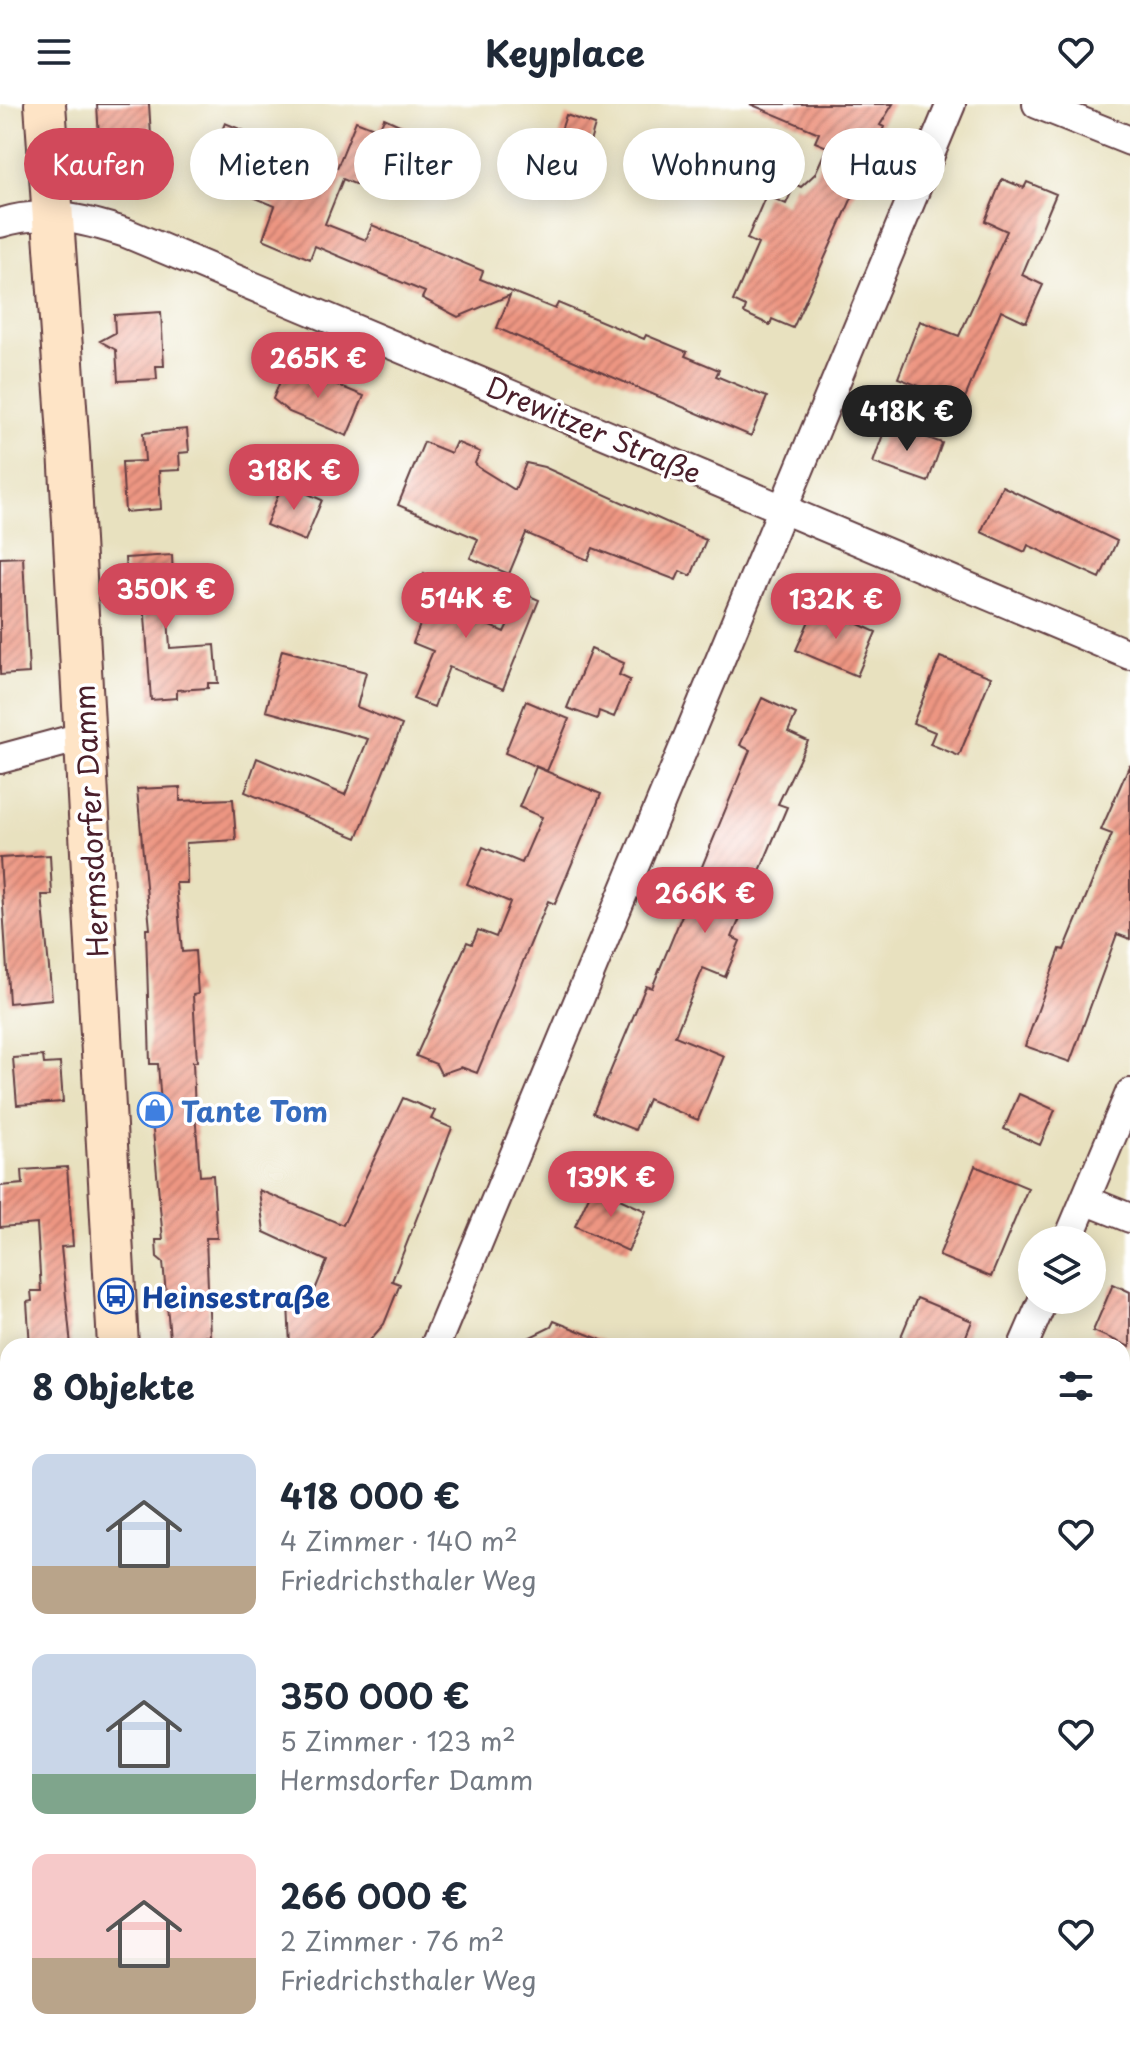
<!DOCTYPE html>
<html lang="de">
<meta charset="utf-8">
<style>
body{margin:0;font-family:"Playpen Sans",sans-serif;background:#f2f2f3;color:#1f2937;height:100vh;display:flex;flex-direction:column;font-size:30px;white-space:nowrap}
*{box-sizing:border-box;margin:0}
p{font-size:26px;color:#747a83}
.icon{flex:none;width:44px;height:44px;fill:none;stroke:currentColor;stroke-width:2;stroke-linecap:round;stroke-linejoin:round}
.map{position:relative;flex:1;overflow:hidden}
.panel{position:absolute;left:0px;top:1234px;width:1130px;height:714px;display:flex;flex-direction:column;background:#fff;border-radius:24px 24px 0 0;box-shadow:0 4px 20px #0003}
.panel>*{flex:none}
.top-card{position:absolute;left:24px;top:24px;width:1082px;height:72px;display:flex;gap:16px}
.tools{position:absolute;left:1018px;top:1122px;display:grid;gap:16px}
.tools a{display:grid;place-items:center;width:88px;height:88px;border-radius:50%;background:#fff;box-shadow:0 4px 20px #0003;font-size:40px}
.price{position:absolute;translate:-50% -68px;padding:0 18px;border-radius:28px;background:#d1495b;color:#fff;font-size:26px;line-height:52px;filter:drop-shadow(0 2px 4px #0008)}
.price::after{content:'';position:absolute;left:50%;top:48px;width:24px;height:18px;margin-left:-12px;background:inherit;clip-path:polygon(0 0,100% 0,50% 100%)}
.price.current{background:#222;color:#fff}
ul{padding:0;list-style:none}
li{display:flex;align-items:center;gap:24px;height:200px;padding:0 32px}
li span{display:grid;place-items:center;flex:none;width:224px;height:160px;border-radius:16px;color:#555}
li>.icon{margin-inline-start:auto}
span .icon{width:96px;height:96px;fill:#fffc;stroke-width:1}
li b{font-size:34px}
h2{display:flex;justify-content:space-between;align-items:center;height:96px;padding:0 32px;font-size:34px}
.tag{padding:0 28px;border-radius:36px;background:#fff;box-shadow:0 4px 20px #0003;font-size:28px;line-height:72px}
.tag.current{background:#d1495b;color:#fff}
header{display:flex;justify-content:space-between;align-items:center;height:104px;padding:0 32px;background:#fff;font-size:36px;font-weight:700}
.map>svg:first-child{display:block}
.building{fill:url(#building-hatch)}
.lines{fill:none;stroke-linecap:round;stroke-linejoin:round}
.service-casing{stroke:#623c41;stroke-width:18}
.minor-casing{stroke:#623c41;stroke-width:32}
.tertiary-casing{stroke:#623c41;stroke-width:38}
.secondary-casing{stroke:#623c41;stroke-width:44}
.service{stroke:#fff;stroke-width:14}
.minor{stroke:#fff;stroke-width:28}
.tertiary{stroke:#fff;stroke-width:34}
.secondary{stroke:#fee4c6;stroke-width:40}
.tram{stroke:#4a1f2b;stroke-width:2}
.labels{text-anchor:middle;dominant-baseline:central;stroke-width:7;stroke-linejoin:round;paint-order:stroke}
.street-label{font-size:28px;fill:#4a1f2b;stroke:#fff}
.shop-label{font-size:28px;font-weight:bold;fill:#366cbe;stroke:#fff;text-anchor:start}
.transit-label{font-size:28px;font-weight:bold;fill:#164399;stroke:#fff;text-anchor:start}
</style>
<header><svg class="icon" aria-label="menu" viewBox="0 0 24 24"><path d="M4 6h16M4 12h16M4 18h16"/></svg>Keyplace<svg class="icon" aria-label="heart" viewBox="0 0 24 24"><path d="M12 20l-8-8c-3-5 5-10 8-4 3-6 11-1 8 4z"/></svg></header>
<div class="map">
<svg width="1130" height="1947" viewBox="0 0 1130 1947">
<defs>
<pattern id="building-hatch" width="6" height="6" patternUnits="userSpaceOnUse" patternTransform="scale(2)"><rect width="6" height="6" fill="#ed9682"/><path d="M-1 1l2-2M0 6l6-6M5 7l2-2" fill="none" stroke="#c27a6b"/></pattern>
</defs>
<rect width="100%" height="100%" fill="#fff"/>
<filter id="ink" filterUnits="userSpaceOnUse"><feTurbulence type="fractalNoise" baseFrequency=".0125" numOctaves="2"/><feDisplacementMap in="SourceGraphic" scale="16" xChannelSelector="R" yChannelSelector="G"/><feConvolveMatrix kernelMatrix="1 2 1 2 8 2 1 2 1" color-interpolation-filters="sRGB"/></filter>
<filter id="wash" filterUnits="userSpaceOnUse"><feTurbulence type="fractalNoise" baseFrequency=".006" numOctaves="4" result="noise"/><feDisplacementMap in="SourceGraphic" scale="32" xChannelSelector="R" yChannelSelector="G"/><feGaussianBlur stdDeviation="1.8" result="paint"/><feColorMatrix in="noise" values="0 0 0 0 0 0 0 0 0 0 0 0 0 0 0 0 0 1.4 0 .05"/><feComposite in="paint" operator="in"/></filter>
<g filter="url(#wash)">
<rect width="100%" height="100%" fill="#e8e1bf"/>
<g id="blocks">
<path class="building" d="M97,0h52l3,47 -52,4z
M750,0h143l-13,21 4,2 -91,201 -21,-9 -2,6 -26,-12 2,-6 -13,-6 25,-57 -11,-5 19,-44 20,9 9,-20 6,3 14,-13 12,-27 -12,-5 4,-9z
M566,11l29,10 -7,24 -30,-9z
M384,14l29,13 -18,44 -2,-1 -10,22 -40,-17 -18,45 41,16 6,-15 111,46 -3,8 75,30 3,-6 86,36 2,-4 41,17 -2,4 34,14 -3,6 51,21 -16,39 -254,-108 13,-33 -52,22 -36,-19 3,-6 -110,-46 -5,13 -47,-20 12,-33 -72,-30 22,-53 112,45 19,-47 23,9z
M1002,75l22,9 3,-6 29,12 -34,81 21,10 -17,37 -25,-12 -38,93 -65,-25 22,-57 39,15 48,-105 -22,-10z
M161,208l3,54h-8l1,13 -39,2 -2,-31 -16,-9 15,-8 -1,-18z
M287,260l77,32 -17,40 -58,-24 -16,-13z
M887,319l55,20 -14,39 -55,-19z
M187,325l2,23 -10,1 1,17 -21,1 2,38 -36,3 -3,-50 23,-1 -2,-28z
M424,338l27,11 5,-11 24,10 -5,11 3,4 37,23 11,-27 18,4 162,73 -15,36 -11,-5 -4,9 -83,-32 -5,12 -62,-27 -17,41 -39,-16 8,-19 -80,-34z
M283,379l39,17 -17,41 -39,-16z
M1002,382l115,55 -17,37 -72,-33 -3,7 -44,-20z
M172,451l2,45 -7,1 3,47 45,-3 3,38h-10v5l-31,2v8l-26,2 -7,-98 -16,1 -3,-45z
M23,453l6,116 -29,2v-117z
M424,470l35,12 -10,23 55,23 19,-39 16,7 -36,89 -54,-22 -15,40 -21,-8 20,-48 -20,-8 15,-39 -12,-5z
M816,501l60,27 -19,44 -61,-26z
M591,545l33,14 -5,12 11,5 -16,37 -15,-6 -2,8 -30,-11z
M282,546l84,22 -9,35 45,18 -45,113 -112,-46 12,-34 88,37 23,-56 -102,-28z
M940,553l51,20 -32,79 -29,-12 5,-12 -22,-9z
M762,594l34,16 -8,18 20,9 -30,63 9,3 -55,130 8,4 -15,36 -22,-9 -28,68 49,20 -26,64 -50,-21 -13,31 -42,-17 53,-127 6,2 98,-238 -10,-5z
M526,597l43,18 -22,52 -42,-18z
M1130,660v175l-13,-5 -47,128 -45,-16 35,-97 4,1 48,-116 -11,-4z
M536,663l65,27 -46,110 -7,-3 -71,172 -16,-6 -20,7 -5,-10 -20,-8 51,-114 5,2 6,-14 18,7 14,-35 -43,-18 16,-37 39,16 20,-46 -23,-10z
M180,683v14l53,-2 3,41 -50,3 1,40h-11l6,69 13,-1 3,43 -5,1 4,67h-4l2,51 5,63 13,-1 4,63h-11l4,98 -40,2 -7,-76 -6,-5 -1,-17h7l-11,-121h10l-4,-55h-8l-4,-135h4l-13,-140z
M50,751l2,40h-10l10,104 -43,4 -9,-145z
M43,952l1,8 16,-1 3,39 -46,3 -4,-47z
M1019,990l36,16 -15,35 -36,-16z
M403,994l32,13 -4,8 21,9 -60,153 8,3 -16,40 -19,22h-75l-2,-43 22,-1 17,-41 -63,-29 -5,-42 84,35z
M975,1062l53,22 -37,89 -52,-21z
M67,1063l6,79 -12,1 10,99h-41l-3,-44 5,-1 -1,-10h10l-4,-67 -37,3v-41l23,-2 -1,-14z
M593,1083l53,24 -18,40 -53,-25z
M1113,1180l17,8v55l-37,-16z
M917,1194l55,23 -10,25h-65z
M554,1217l60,24v1h-102l39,-19z"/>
</g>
</g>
<g filter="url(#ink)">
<use href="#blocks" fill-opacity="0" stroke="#623c41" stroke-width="2"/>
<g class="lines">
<g class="service-casing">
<path id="service" d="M8,1399v9"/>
</g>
<g class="minor-casing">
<path id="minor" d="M1037,0l93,37
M0,119c43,-14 84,-4 126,10l1004,422
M0,655l85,-23
M1085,1096l45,18
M1068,1136l62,-147
M435,1242l516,-1242
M1023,1242l20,-46
M0,1454l8,-2"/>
</g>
<g class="tertiary-casing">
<path id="tertiary" d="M1122,1671l8,3"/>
</g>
<g class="secondary-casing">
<path id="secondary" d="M45,0l24,345 49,897
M8,1947l3,-7"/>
</g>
<use href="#service" class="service"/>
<use href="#minor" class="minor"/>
<use href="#tertiary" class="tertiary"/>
<use href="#secondary" class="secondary"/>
<path class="tram" d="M0,1670l8,3
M0,1733l8,3
M543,1940l18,7
M694,1940l18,7"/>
</g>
</g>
<defs>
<g id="shop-ring" transform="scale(1.8)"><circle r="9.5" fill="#fff" stroke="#3f7fe0" stroke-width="1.5"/><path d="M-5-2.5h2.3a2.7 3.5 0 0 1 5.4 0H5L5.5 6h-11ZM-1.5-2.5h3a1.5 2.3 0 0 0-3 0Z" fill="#3f7fe0"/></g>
<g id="bus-ring" transform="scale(1.8)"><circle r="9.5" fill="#fff" stroke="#1a4fb4" stroke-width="1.5"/><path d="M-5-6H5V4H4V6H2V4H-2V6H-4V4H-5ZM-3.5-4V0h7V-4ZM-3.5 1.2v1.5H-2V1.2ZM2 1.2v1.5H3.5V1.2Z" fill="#1a4fb4"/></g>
</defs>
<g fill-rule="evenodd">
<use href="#shop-ring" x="155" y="1006"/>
<use href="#bus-ring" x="116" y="1192"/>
</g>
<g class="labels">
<g class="street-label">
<text transform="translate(594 325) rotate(23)">Drewitzer Straße</text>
<text transform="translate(90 717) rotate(-93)">Hermsdorfer Damm</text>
</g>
<g class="shop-label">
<text x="181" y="1006">Tante Tom</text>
</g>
<g class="transit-label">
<text x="142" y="1192">Heinsestraße</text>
</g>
</g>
</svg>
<div class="tools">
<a><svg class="icon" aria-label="layers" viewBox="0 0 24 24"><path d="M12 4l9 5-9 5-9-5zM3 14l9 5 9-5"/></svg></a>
</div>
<b class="price" style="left:318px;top:296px">265K €</b>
<b class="price current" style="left:907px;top:349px">418K €</b>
<b class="price" style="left:294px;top:408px">318K €</b>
<b class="price" style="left:166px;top:527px">350K €</b>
<b class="price" style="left:466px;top:536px">514K €</b>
<b class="price" style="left:836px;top:537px">132K €</b>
<b class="price" style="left:705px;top:831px">266K €</b>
<b class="price" style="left:611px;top:1115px">139K €</b>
<div class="top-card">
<a class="tag current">Kaufen</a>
<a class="tag">Mieten</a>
<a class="tag">Filter</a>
<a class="tag">Neu</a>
<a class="tag">Wohnung</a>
<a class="tag">Haus</a>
</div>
<section class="panel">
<h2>8 Objekte<svg class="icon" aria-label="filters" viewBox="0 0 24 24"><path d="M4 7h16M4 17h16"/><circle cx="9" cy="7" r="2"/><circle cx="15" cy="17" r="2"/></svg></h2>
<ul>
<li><span style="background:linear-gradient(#c9d6e8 70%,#b9a48a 0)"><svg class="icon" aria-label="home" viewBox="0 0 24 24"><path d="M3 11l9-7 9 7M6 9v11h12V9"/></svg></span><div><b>418 000 €</b><p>4 Zimmer · 140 m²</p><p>Friedrichsthaler Weg</p></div><svg class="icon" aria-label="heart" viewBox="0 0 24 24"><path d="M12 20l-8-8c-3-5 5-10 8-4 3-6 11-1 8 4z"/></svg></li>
<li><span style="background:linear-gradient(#c9d6e8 75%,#7fa58c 0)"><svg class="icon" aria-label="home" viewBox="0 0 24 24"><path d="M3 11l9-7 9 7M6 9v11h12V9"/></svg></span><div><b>350 000 €</b><p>5 Zimmer · 123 m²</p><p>Hermsdorfer Damm</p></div><svg class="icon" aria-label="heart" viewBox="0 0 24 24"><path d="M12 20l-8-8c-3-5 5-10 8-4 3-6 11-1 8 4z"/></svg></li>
<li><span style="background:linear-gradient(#f6c9c9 65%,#b9a48a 0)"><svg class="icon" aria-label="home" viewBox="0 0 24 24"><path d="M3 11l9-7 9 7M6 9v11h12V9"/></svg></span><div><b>266 000 €</b><p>2 Zimmer · 76 m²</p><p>Friedrichsthaler Weg</p></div><svg class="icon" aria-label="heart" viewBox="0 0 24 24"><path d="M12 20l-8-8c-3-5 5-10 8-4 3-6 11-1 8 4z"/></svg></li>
</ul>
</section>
</div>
